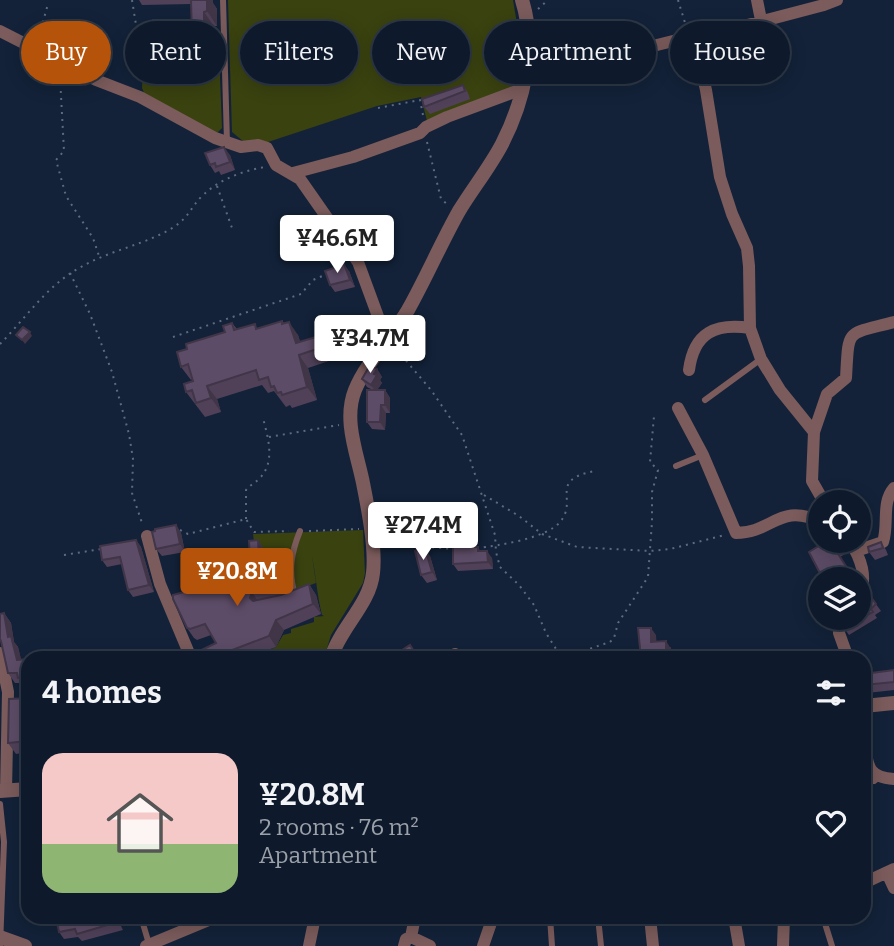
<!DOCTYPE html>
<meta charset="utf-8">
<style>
body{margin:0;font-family:Bitter,serif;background:#172333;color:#f1f3f6;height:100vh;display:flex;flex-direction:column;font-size:26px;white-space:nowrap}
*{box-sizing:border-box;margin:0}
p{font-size:23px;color:#9ba1a9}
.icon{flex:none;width:38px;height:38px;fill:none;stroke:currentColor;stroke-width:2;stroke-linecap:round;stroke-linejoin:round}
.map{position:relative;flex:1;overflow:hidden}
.side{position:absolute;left:21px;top:651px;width:850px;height:273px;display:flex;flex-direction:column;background:#0e1a2b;border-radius:21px;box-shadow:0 4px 18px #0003,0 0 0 2px #2e3847}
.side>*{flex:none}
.top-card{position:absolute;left:21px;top:21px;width:852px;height:63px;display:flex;gap:14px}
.buttons{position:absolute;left:808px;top:490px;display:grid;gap:14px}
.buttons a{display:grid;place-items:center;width:63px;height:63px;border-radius:50%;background:#0e1a2b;box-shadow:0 4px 18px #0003,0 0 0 2px #2e3847;font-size:35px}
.price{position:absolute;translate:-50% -60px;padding:0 16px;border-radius:7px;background:#fff;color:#222;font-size:23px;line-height:46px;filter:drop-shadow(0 2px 4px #0008)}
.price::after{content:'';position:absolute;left:50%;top:42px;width:21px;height:16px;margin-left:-10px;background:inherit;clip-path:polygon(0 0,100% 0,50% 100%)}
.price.active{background:#b45309;color:#fff}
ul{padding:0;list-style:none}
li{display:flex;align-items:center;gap:21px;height:175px;padding:0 21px}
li+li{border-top:2px solid #2e3847}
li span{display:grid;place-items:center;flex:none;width:196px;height:140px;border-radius:21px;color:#555}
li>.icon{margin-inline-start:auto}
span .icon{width:84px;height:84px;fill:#fffc;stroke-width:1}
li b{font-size:30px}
h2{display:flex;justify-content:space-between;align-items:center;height:84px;padding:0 21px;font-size:30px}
.tag{padding:0 24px;border-radius:32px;background:#0e1a2b;box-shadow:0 4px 18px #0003,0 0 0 2px #2e3847;font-size:24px;line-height:63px}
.tag.active{background:#b45309;color:#fff}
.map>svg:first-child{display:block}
.green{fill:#3a4210}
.water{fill:#1e3c6e}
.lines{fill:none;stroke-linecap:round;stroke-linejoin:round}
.path{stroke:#5e6b7f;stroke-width:2;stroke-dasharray:2 5;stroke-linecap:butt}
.service{stroke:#7b5b5b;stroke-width:6}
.minor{stroke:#7b5b5b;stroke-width:12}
.tertiary{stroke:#7b5b5b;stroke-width:14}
.wall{fill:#504159}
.shaded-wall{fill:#413548}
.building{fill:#5d4c67;stroke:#413548;stroke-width:2}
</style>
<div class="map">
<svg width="894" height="946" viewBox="0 0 894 946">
<rect width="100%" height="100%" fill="#132239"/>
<path class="green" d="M228,0h285l6,36 -5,49 -10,7 -77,29 -6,-24 -44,9 -112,37 -21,-1 -12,-10z
M219,51l3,77 -6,6 -71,-39 -3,-7 2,-36z
M363,530l2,43 -2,10 -32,52 -7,23h-74l26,-11 7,-12 8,-2v-4l23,-7v-5l10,-1 -2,-1c-5,-20 -6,-39 -10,-59l4,27 -31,11 -9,-28 -18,5 -5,-37z"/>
<path class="water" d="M152,19h42v21l-42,1z"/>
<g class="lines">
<path class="path" d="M132,0l9,56 -2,26
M678,0l8,26
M538,9l10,-9
M39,36l9,-32
M60,77l4,74 -8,9 10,36 27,42 6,18
M378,108l42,-8 3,15
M427,142l14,57 7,6
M217,186l15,42
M70,273l20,41 22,58 17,62 4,25 -1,34 11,33
M173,337l128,-43 12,-14 14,-6
M0,344c26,-26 47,-59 81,-77 29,-17 64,-22 93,-40 15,-10 17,-20 28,-31 18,-17 40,-25 63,-29
M397,350l34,40 31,45 33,100 1,17 4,15 19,18 15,20 12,28 15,24
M269,437l70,-12
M484,495l35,21 23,18 35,13 73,4 20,-2 55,-14
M246,519v-29c4,-5 9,-7 13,-11 17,-17 9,-41 4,-61
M180,530l8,4 58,-15 8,13 35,-1
M309,531l50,-2
M385,536l28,10 41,3
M477,548c20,-2 70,-10 83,-26 19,-22 -13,-42 35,-51
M64,555l37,-6
M466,652l9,-1 87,7 48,-16 4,-4 4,-15 30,-46 4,-55v-30l6,-22 -8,-8 4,-46"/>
<path class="service" d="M223,0l4,142
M705,400l56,-41
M676,466l27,-11
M295,595c-7,-23 -4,-42 5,-64
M864,782l10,-1 4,-3
M0,804l4,38 -4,104
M864,851l7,29
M141,917l8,27
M550,917l2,29
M598,917l3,29
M823,917l9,29"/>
<path class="minor" d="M757,0l4,20
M0,31l96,49 44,17 75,41 26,9 17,-2 9,3 9,17 24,14 58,83 25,68 7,7
M694,39l12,51 14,87 12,37 15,34 2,18 1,62 11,31 19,31 34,42 -2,49 12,21
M525,78l164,-41 5,2 130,-34 13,-5
M293,173l60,-16 67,-24 6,-6 21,-10 75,-28
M689,370c5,-38 27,-47 61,-42
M678,408l25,47 33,78c37,0 43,-31 85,-11
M814,432l13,-38 19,-16c3,-51 -1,-43 48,-56
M147,536l13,48 31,74
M850,541c11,18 18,36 9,56
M856,551l27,-9c6,-18 -2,-39 11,-54
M840,618l-1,15 9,25
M0,653l8,39 -2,99
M449,658l6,-4
M864,742c4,24 3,35 30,37
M887,873l7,15
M864,883l30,-14
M650,917l3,29
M734,917l5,29
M411,937l4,-20
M146,946l70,-29
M309,946l6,-29
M404,946l2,-7 5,-2 19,9
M483,946l10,-29
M783,946l1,-29"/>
<path class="tertiary" d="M331,658c9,-30 39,-54 42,-85 3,-25 -5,-65 -10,-90 -6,-30 -20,-63 -8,-93 12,-29 37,-53 53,-80 18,-32 33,-67 51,-99 14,-23 31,-44 43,-67 22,-43 35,-97 20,-144
M864,706l30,-3
M0,791l28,-2
M0,937l25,9"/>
</g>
<path class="wall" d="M139,0h74v3l4,6v17h-3v23h-12l-10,-14 -1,-31 -49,1z
M463,85l5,8 2,6 -40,15 -6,-7z
M230,155l5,15 -14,5 -2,-4 -4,2 -5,-8z
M349,271l6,16 -20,5 -5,-7z
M282,321l16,14 2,7 16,-5 9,13 4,11 -21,7 9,32 -25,8 -2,-3 -4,2 -12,-16 -6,2 -6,-8 -45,14 4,13 -16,5 -19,-25 7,-11 -1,-2 -1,1 -10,-13 6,-18 38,-17 7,-9 5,6h21z
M377,369l5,8 -2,3 2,3 -5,7h8l5,8v15h-4l-1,17 -13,-1 -5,-7 6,-32 -6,-3 -5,-8z
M176,525l5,8 4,19 -23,4 -6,-7z
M136,540l5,7 13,45 -21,5 -5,-7 -6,-26 -15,3 -5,-7z
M258,540l7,11 1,5h2l7,10 10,27 24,-9 7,11 5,19 -37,16 -8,17 -30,11h-61l9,-3 22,-12 -5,-8 -14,5 -3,-2 -7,-10 4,-38 23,-17 7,11 1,6 35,-12z
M838,541l7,13 -5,3 14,22h-31z
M881,542l5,8 2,5 -13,5 -6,-8z
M478,547l2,4 12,7 1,11 -35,2 -5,-7z
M430,556l7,24 -10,3 -6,-8z
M870,596l11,15 -6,4 2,3 -28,17 -5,-7 21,-28z
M4,613l7,10 3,19 4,5 3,13 7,-1v29l-3,1 -4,-6h-6l-7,-10 -6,-30 -2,-3v-26z
M894,670v20l-27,3 -3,-3v-16z
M28,698v54l-12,2 -8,-11z
M56,917h80v4l-15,5 2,4 -41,11 -4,-4 -14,2 -5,-7z
M166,917v9h-16l-5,-7z"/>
<path class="shaded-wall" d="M207,0h6v3l4,6v17l-10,-15z
M204,12l10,14v23l-10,-15z
M224,147l6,8 5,15 -5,-8z
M344,264l5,7 6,16 -5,-7z
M289,322l9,13 6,18 -8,-10z
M30,332l2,4 -7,8 -3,-4z
M316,337l9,13 4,11 -9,-13z
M299,355l9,13 9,32 -10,-13z
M377,369l5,8 -2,3 2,3 -6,9 -5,-7 3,-11z
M207,386l10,13 4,13 -10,-14z
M385,390l5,8v15l-5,-8z
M381,405l5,8 -1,17 -5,-8z
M176,525l5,8 4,19 -5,-8z
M136,540l5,7 13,45 -5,-7z
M258,540l7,11 2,18 -8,-10z
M425,548l5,8 7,24 -5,-8z
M487,551l5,7 1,11 -5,-7z
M268,556l7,10 10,27 -8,-10z
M214,573l7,11 4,18 -7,-11z
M309,584l7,11 5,19 -8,-10z
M252,592l7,11 -2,5 -7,-10z
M4,613l7,10 3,19 4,5 6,24 -7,-11 -9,-23z
M276,620l8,10 -8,17 -7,-11z
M651,628l5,7 1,14 -6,-7z
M666,641l9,14v3h-4l-5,-10z
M161,917h5v9l-5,-7z"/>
<path class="building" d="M191,0h16v11l-3,1v22l-12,1z
M463,85l2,6 -41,16 -2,-8z
M224,147l6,15 -14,5 -1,-4 -5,2 -5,-12z
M344,264l6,16 -20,5 -5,-14z
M282,321v3l7,-2 7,21 20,-6 4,11 -21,7 8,32 -25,8 -1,-3 -4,1 -3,-7 -3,1 -3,-10 -9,3 -3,-10 -49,16 4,12 -15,5 -4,-13 -6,2 -2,-8 9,-3 -5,-17 -7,3 -4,-15 10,-3 -1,-5 39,-12 -2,-6 9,-3 2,7 21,-6 1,5z
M23,327l7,5 -8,8 -6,-5z
M370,365l7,4 -3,5 3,1 -6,10 -9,-6z
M367,390h18v15h-4l-1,17h-13z
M176,525l4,19 -24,5 -4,-17 3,-1v-2z
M136,540l13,45 -21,5 -8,-33 -18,3 -2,-14z
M258,540l1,19 9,-3 9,27 -25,9 -2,6 3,3 28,-6 28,-11 4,20 -37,16 -7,16 -50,19 1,3h-35l9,-3 -1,-1 23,-11 -11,-19 -15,5 -3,-1 -14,-29v-4l18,-5 -2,-12 25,-5 4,18 39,-13 -7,-19 -1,-18z
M827,541h10l3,6 -5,2 14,22 -14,8h-3l-2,-3 -5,3h-2l-14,-27z
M881,542l2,6 -14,4 -1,-5z
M453,547h25v4h9l1,11 -35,2z
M425,548l7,24 -11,3 -6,-24z
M862,595l3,5 5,-4 6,8 -5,5 2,3 -29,16v-10h15v-21z
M4,613l4,24 3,-1 6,24 11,-1v18l-10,1 -1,-5h-9l-7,-32 -1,-2v-25z
M638,628h13v14l15,-1v7h4l1,10h-30z
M410,645l7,11 -3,2h-24z
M894,670v12l-30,3v-11z
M28,698v43l-20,2 1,-44z
M56,917h65l-5,1 2,4 -41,12 -2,-5 -16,3z
M144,917h17v2h-16z"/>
</svg>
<div class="buttons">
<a><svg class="icon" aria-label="locate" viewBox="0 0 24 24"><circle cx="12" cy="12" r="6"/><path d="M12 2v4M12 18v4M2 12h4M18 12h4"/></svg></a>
<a><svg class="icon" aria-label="layers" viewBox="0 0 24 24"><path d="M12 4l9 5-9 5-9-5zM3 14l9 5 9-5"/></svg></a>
</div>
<b class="price" style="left:337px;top:275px">¥46.6M</b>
<b class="price" style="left:370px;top:375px">¥34.7M</b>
<b class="price" style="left:423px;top:562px">¥27.4M</b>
<b class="price active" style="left:237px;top:608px">¥20.8M</b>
<div class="top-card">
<a class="tag active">Buy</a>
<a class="tag">Rent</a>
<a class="tag">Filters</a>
<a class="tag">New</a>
<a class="tag">Apartment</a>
<a class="tag">House</a>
</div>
<section class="side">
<h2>4 homes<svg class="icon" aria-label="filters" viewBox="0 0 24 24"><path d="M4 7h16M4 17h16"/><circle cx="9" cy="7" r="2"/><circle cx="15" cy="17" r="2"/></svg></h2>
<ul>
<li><span style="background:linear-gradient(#f6c9c9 65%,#8fb573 0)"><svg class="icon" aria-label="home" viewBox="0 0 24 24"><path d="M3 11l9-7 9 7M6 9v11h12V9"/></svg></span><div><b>¥20.8M</b><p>2 rooms · 76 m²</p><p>Apartment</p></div><svg class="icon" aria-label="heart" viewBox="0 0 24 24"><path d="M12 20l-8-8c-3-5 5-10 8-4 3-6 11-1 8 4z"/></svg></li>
</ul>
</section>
</div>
